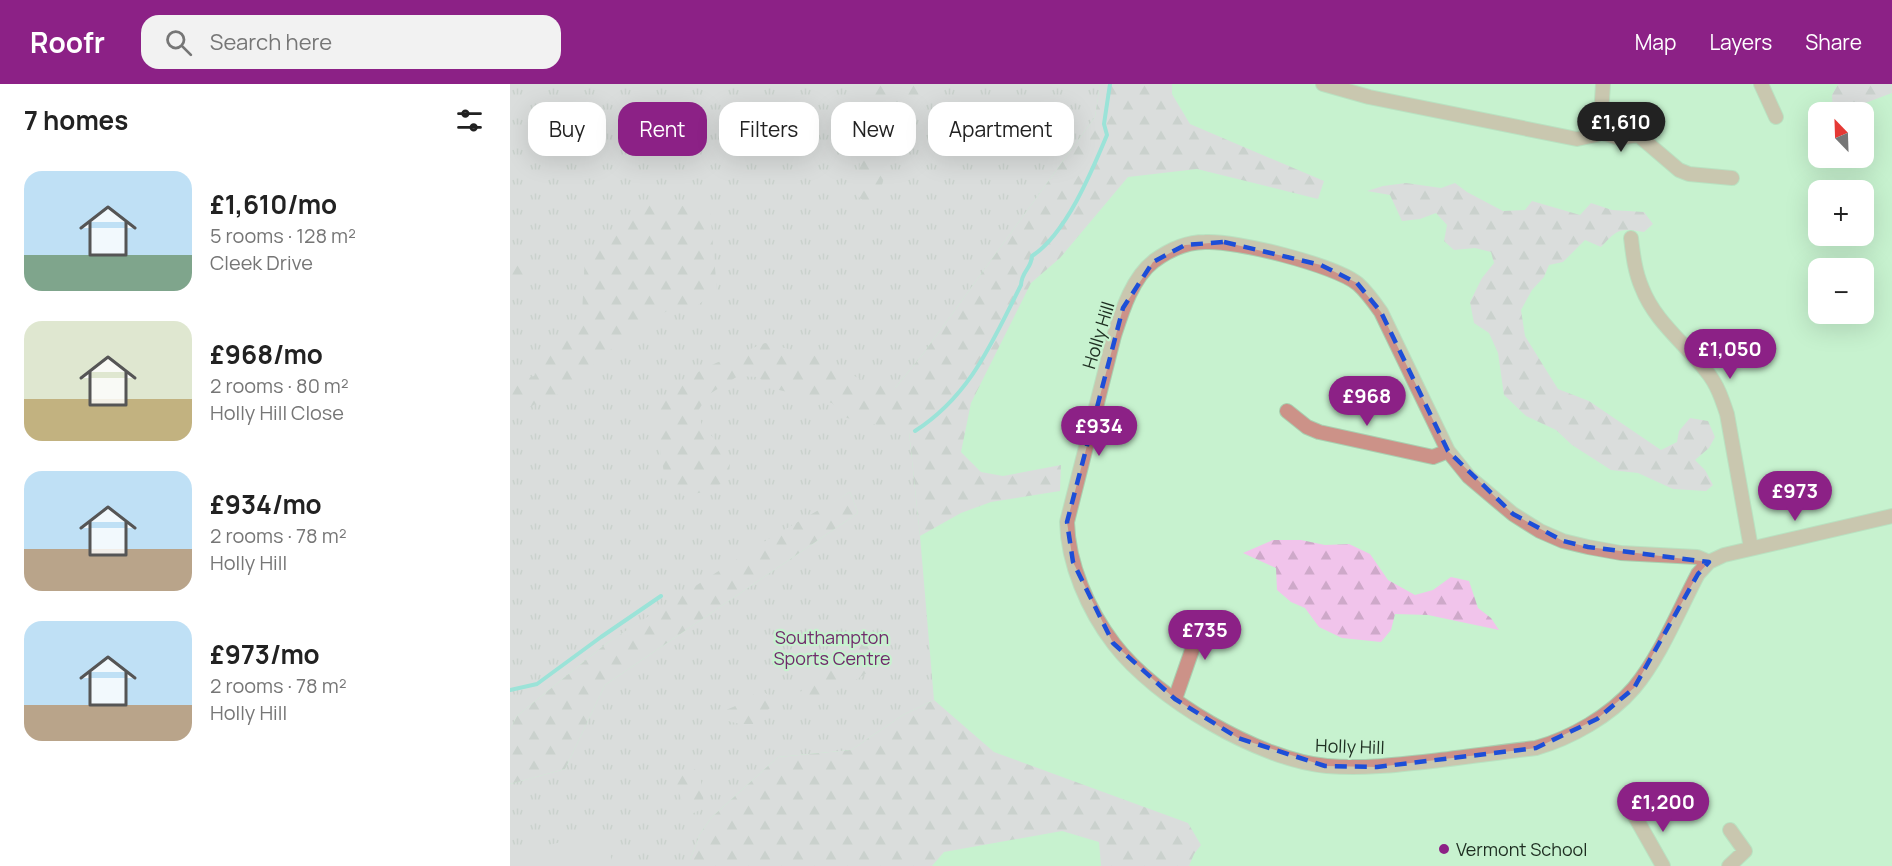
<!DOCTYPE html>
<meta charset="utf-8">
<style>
body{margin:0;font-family:Manrope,sans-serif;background:#f2f2f2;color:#222;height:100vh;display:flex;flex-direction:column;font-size:22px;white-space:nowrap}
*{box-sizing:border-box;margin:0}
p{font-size:20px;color:#767676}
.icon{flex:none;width:33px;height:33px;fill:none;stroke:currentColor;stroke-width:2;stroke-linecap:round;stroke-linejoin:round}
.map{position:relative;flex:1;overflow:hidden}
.sheet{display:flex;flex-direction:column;background:#fff;width:510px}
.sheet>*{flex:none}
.banner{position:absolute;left:18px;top:18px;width:570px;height:54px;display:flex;gap:12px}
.needle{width:39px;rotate:337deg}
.fabs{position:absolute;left:1298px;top:18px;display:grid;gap:12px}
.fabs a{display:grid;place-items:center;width:66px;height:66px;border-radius:12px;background:#fff;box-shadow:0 6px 24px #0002;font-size:30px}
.price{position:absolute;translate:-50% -51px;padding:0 14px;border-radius:21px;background:#8c2186;color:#fff;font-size:20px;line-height:39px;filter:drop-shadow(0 2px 3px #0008)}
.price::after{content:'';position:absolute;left:50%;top:36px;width:18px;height:14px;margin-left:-9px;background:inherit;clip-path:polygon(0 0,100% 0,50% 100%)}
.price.selected{background:#222;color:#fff}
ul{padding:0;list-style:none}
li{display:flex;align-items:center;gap:18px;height:150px;padding:0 24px}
li span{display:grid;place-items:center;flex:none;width:168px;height:120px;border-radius:18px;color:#555}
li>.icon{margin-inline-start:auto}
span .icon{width:72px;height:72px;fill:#fffc;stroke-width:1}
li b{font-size:26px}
h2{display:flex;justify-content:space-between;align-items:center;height:72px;padding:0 24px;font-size:26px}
.pill{padding:0 21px;border-radius:18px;background:#fff;box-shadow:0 6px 24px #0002;font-size:21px;line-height:54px}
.pill.selected{background:#8c2186;color:#fff}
header{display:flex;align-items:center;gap:36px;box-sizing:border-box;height:84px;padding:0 30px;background:#8c2186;color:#fff}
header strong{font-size:28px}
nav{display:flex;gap:33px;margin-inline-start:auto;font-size:21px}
.search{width:420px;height:54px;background:#f2f2f2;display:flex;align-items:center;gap:15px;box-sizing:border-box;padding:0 21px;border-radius:18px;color:#767676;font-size:22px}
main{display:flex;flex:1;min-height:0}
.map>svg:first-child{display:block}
.grass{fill:url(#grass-tufts)}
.forest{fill:url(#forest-firs)}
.pitch{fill:#f1c4eb}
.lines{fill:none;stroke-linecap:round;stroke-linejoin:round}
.stream{stroke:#67d0e2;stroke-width:4}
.street-casing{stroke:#a9cfb0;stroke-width:16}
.street{stroke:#cc9288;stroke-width:14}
.marked{fill:none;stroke:#1d4ed8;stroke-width:4.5;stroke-dasharray:12 8;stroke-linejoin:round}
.poi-dot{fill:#8c2186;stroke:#c7f2cf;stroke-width:2}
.labels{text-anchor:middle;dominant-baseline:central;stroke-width:4.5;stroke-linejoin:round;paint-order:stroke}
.street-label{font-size:18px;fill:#1e2e21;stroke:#c7f2cf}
.park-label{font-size:18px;fill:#702a6b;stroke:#c7f2cf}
.poi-label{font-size:18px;fill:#1e2e21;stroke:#c7f2cf;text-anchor:start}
</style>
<header>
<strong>Roofr</strong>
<div class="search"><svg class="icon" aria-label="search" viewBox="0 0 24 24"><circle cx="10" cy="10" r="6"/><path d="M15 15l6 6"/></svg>Search here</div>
<nav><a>Map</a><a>Layers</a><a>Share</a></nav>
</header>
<main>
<section class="sheet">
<h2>7 homes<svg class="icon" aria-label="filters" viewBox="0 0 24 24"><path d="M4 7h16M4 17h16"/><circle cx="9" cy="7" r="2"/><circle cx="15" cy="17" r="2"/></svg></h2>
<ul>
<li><span style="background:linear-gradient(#bfe0f5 70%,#7fa58c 0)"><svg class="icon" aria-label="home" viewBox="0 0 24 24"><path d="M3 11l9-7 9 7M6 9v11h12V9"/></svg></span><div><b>£1,610/mo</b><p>5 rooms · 128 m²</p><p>Cleek Drive</p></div></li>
<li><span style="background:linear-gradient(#dfe7d0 65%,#c2b280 0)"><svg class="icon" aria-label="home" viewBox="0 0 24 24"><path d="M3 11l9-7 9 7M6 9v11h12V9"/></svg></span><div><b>£968/mo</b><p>2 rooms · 80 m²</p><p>Holly Hill Close</p></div></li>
<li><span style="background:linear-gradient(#bfe0f5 65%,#b9a48a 0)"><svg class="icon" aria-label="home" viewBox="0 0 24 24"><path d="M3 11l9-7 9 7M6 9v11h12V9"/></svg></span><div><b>£934/mo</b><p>2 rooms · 78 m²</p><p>Holly Hill</p></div></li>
<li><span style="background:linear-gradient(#bfe0f5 70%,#b9a48a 0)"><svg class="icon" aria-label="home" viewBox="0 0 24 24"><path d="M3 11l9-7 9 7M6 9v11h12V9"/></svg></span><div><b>£973/mo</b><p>2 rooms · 78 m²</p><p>Holly Hill</p></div></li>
</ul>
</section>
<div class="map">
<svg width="1382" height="782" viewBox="0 0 1382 782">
<defs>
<pattern id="grass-tufts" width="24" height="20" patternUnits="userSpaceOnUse" patternTransform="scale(1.5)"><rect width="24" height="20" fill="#f1c4eb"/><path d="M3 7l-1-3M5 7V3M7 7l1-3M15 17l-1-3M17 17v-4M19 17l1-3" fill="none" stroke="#cea9c9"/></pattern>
<pattern id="forest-firs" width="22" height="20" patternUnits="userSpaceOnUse" patternTransform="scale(1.5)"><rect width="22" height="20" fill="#f1c4eb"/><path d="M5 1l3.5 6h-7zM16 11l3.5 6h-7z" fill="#cea9c9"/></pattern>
</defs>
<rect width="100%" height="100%" fill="#c7f2cf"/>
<path class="grass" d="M0,0h590l-5,33 -172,237 -28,34 14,44 11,104 14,164 -31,15 -52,35 -73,7 -67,61 -11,16 -10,26v6h-180v-82l55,-15 40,-84 253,-172 -8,-21 -243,151 -90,73 -7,14z"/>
<path class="forest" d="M360,0h54l-28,55 -15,49 -8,13c-9,1 -13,-2 -18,-8l1,-12 3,-10z
M590,0h72v10l18,30 134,57 -6,18 -121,-30 -69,8 -68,81 -29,25 -60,120 -10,49 20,20 22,4 58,-11 -1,26 -69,11 -30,11 -41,23 -11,-104 -62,-14 -15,-15 -61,-15 -13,-11 -20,-1 -30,19 -10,16 4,15 22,23 6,15 -2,16 -20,11 -24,5 -19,-17 -10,-60 15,-33 46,-23 49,-20 51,13 48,25 31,7 28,-34 172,-237z
M1328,0h53l1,9 -51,19h-8l-1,-17z
M896,99l35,5 14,-5 12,9 36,19 22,-1 7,-9 48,14 11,-12 21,7 32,2 9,12 -9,8c-24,-4 -26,-4 -43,15l-16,-7 -22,22 -14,3 -5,12 -12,13 -11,20 4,26 18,29 15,24 31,12 72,49 16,-8 2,-11 11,-13 18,3 7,16 -6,11 -14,12 10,10 8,15 -7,6 -33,-2 -35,-16 -27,-3 -39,-25 -16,-15 -30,-14 -22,-21 -6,-42 -9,-20 -15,-10 -4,-21 12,-24 12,-15 -3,-11 -16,-4 -21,2 -10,-9 3,-16 -11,-12 -16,6 -18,2 -12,-26 -23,-4 16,-5z
M137,116l63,10 7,81 -22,16 -28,4 -44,29 -28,22 -11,23 -42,15 -32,19v-35l24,-8 48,-62 3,-58z
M0,175l9,1 12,8 2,12 -23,22z
M340,408l8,21 -253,172 -40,84 -55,15v-54l7,-14 90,-73 163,-105z
M763,456h28l24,5 24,-1 21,10 18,26 27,15 18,-5 18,-13 18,4 9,27 13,10 8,12 -71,-15 -33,-1 -4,16 -10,12 -39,-4 -23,-11 -14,-19 -14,-6 -14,-12 -1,-22 -33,-15z
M347,555l27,4 8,8v12l-10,1 -40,24 -34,16 -8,-11c15,-23 34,-38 57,-54z
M251,605l11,10 -1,8 -18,17h-13l-16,-4 2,-10 14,-6z
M424,616l60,52 194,71 13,22 -7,9 -5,12h-88l-2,-24 -37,-11 -118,21 -12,14h-242v-6l10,-26 11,-16 67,-61 73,-7 52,-35z
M181,682l9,8 4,30 -6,7 -9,4 -13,-28 4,-16z"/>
<path class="pitch" d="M95,749l8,33h-103v-13z"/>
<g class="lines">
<path class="stream" d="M405,347c56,-36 77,-89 106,-146 1,-15 10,-15 11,-29 34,-22 60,-85 75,-121l-3,-11 6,-40
M0,606l27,-6 64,-47 60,-41"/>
<g class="street-casing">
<path id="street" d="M813,0l46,13 208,42 19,-4 4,-3 3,-48
M1251,0l15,33
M1090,48l19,6 19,-3 41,35 10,4 43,4
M1121,154c2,17 4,34 11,50 13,34 44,56 65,84 10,12 15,27 20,42l24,134
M777,327l20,16 12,5 114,25 15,-6
M1199,478l-12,-5 -76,-4 -33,-6 -25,-6 -23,-10 -27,-17 -44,-37 -21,-26 -67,-139c-7,-10 -14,-20 -23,-28 -23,-19 -123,-44 -153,-42 -18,0 -36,8 -51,19 -22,17 -32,50 -40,75l-47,186c1,42 21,88 47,122 41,54 145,116 213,122 35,3 70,-1 105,-5 35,-4 69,-9 104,-13 35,-10 74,-32 98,-60 26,-31 45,-78 64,-114l11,-12 15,-7 168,-39
M665,615l24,-69 -2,-8
M1147,715l-24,14 30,53
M1219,782l16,-15 -15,-21"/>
</g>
<use href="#street" class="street"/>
</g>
<path d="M0 0H1382V782H0ZM714,158l97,23 36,18 24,29 67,139 65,63 50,27 25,6 121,15 -11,12 -64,114 -37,31 -61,29 -159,19 -52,-1 -87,-28 -63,-39 -62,-56 -40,-81 -6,-40 56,-214 30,-46 32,-17z" fill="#c7f2cf" fill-opacity=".55" fill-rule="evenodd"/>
<path class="marked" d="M714,158l97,23 36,18 24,29 67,139 65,63 50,27 25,6 121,15 -11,12 -64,114 -37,31 -61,29 -159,19 -52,-1 -87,-28 -63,-39 -62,-56 -40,-81 -6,-40 56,-214 30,-46 32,-17z"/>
<circle class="poi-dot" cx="934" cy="765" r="6"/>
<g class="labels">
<g class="street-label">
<text transform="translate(588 251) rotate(-73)">Holly Hill</text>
<text transform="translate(840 662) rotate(2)">Holly Hill</text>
</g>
<g class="park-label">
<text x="322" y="553">Southampton<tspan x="322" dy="21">Sports Centre</tspan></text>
</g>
<g class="poi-label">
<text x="946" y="765">Vermont School</text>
</g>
</g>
</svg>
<div class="fabs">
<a><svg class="needle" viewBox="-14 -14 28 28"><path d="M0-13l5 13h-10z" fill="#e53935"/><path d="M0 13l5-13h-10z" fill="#767676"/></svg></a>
<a>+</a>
<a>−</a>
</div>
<b class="price selected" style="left:1111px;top:69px">£1,610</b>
<b class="price" style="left:1220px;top:296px">£1,050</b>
<b class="price" style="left:857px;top:343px">£968</b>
<b class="price" style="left:589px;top:373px">£934</b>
<b class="price" style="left:1285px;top:438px">£973</b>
<b class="price" style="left:695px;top:577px">£735</b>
<b class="price" style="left:1153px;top:749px">£1,200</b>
<div class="banner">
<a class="pill">Buy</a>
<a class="pill selected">Rent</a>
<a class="pill">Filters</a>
<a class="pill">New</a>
<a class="pill">Apartment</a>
</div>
</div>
</main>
